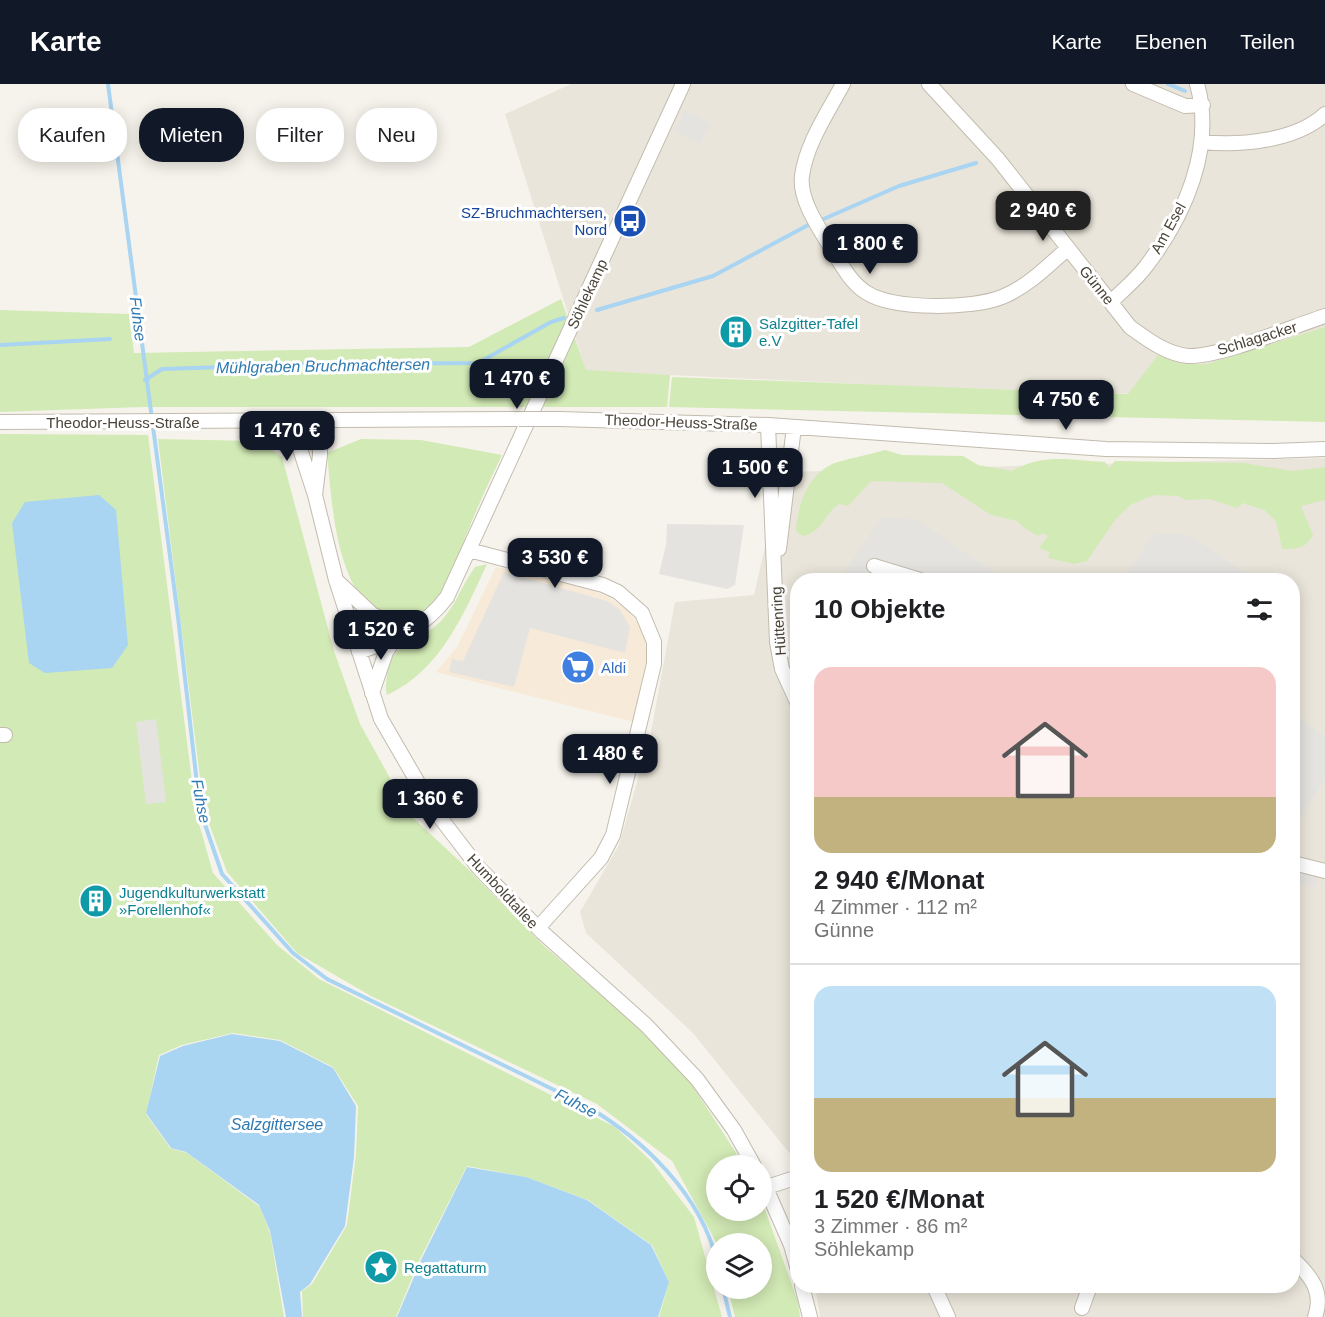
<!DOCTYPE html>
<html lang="de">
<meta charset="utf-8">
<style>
body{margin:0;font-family:Arial,sans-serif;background:#f6f6f6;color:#202124;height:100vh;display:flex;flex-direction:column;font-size:22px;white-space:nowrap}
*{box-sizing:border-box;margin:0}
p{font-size:20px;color:#757577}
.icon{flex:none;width:33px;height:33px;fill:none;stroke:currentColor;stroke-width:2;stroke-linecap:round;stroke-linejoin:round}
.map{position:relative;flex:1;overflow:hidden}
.side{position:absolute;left:790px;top:489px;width:510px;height:720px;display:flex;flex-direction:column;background:#fff;border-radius:24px;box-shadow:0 3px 15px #0003}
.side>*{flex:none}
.hud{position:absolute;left:18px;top:24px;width:570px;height:54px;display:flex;gap:12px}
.buttons{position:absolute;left:706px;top:1071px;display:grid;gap:12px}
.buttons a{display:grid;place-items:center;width:66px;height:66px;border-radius:50%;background:#fff;box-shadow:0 3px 15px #0003;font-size:30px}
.price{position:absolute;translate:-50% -51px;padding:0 14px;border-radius:12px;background:#111827;color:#fff;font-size:20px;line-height:39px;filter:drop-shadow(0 2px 3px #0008)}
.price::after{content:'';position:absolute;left:50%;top:36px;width:18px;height:14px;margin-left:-9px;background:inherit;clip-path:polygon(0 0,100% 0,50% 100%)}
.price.on{background:#222;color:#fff}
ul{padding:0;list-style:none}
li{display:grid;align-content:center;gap:12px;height:318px;padding:0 24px}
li+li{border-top:2px solid #e0e0e0}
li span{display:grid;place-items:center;height:186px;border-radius:18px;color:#555}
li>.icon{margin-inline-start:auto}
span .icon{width:108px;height:108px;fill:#fffc;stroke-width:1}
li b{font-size:26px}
h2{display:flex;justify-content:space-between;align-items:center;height:72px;padding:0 24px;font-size:26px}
.tag{padding:0 21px;border-radius:24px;background:#fff;box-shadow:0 3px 15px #0003;font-size:21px;line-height:54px}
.tag.on{background:#111827;color:#fff}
header{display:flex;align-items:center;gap:36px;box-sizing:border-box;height:84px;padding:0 30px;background:#111827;color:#fff}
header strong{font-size:28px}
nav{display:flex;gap:33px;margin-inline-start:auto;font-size:21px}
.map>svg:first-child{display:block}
.residential{fill:#eae5da}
.commercial{fill:#f7ead8}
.green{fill:#d2eab5}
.parking{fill:#e5e3e0}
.water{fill:#a9d4f2}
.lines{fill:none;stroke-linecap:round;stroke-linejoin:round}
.stream{stroke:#a9d4f2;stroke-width:4}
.minor-casing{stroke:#c2bbae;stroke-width:16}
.minor{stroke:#fff;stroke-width:14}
.minor-bridge-casing{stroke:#c2bbae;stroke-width:16;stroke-linecap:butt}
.minor-bridge{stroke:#fff;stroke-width:14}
.labels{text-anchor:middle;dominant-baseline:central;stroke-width:6;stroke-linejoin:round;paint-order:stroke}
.transit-label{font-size:15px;fill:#164399;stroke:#fff;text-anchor:end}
.street-label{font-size:15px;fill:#4b4439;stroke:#fff}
.culture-label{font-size:15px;fill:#0d838f;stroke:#fff;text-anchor:start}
.shop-label{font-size:15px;fill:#366cbe;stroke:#fff;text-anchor:start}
.water-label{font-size:16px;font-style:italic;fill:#2e7ab2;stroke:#fff}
</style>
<header>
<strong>Karte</strong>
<nav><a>Karte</a><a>Ebenen</a><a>Teilen</a></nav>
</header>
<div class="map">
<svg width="1325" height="1233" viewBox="0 0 1325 1233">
<rect width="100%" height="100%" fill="#f6f3ec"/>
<path class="residential" d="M571,0h754v309l-33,3 -153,-2 -214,-7 -339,-16 -81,-257z
M1325,374v859h-505l-5,-31h478v-706h-495v613l-7,-38 -98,-122 -107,-100 -6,-21 39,-67 31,-108 25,-135 79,-7 28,-123z"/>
<path class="commercial" d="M496,483l90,21 23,9 19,14 10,12 7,16 2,19 -13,64 -198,-50 21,-25z"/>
<path class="green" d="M561,215l25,71 84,5 -3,32h-524l-143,5v-102l129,4 5,39 335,-6z
M1325,243v95l-656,-15 3,-30 456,17 30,-39 24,9h25z
M0,350l148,1 48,378 17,60 64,72 42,34 296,148 36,34 43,56 28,100h-63l10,-35 -17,-37 -64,-45 -62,-23 -59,-11 -48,95 -23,56h-93l-1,-26 10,-7 35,-59 9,-71 2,-48 -25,-39 -53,-27 -47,-7 -51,12 -23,10 -13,59 24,34 17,5 73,54 10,26 14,84h-284z
M158,355l102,2 22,16 52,194 26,73 51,92 57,53 76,77 131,113 69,106 -27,1v44h45v-9l36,101 2,15h-65l-7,-28 34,-1v-44h-45l-45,-83 -75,-57 -226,-108 -74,-43 -70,-81 -23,-62z
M361,355l60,1 81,15c-13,27 -26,55 -37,83 -8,21 -15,45 -29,63 -9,11 -25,19 -40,17 -61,-9 -64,-118 -69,-165z
M885,366l17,5 61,1 15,9 34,6c32,-18 57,-11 93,-9l4,6 6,-7 129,2 48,8 33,-4v33l-24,6 12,29c-8,14 -15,14 -31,14l-6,-28 -12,-11 -21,-7 -6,5 -27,-9 -24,1 -8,-4 -22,-1 -10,3 -16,7 -15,15 -28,41 -13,3 -26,-6 2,-6 -11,-4 9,-12 -6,-3 -4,3 -15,-9 -6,-6 -26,-6 -49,-32 -71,-2 -23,25 -9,-2c-15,10 -16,28 -36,32l-7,-5c1,-27 14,-61 42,-69 16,-5 31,-7 47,-12z
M487,480c-23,50 -47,107 -100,131 -2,-6 -1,-12 0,-19 2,-33 33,-34 53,-54 15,-15 22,-37 35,-55z"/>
<path class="parking" d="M685,26l26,14 -11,20 -26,-13z
M881,434l35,1 87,59 -1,2h-149l-10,-6z
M667,440l77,1 -9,60 -8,4 -68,-15 7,-29z
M1154,449l36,2 65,45h-132z
M504,488l103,29 13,9 10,17 -5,26 -95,-25 -16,59 -65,-15 3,-13 11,2z
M1293,630l32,22v43l-31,49z
M156,635l10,83 -20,2 -10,-82z
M1293,779l28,7 -5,17 -23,-6z"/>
<path class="water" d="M99,411l17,15 12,135 -16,23 -67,5 -16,-10 -17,-140 13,-21z
M232,950l48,7 53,27 23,38 -2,51 -9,69 -35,58 -10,8 2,25h-16l-16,-86 -11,-26 -73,-53 -15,-4 -25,-35 14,-57 23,-10z
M467,1083l59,10 61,23 64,45 18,37 -11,35h-261l25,-59z"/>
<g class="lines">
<path class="stream" d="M108,0l70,533 22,193 22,64 71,79 34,26 258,126c58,34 116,89 132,157
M1168,0l17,7
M819,137l80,-35 77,-23
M597,226l116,-34 99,-53
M0,261l110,-6
M145,296l17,-11 151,-5 165,-1 73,-41 13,-4
M723,1204l7,29"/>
<g class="minor-casing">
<path id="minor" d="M843,0c-15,28 -37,60 -41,92 -3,22 15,49 26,67 11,17 21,39 39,50 28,17 105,16 135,4 25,-10 46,-31 66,-49
M929,0l69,75 132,168c17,12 36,27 58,29 33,1 103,-29 137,-40
M1133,0l52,22 18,-1
M1202,58c38,4 94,-1 123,-28
M1111,218c12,-12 26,-23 36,-37 38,-50 68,-118 50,-181
M559,335l209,6 338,24 167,2 52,-2
M297,337l3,28 15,46 21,85 45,139 51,88 46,60 64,65 104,93 51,54 37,51 20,36
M0,338l519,-3
M768,341l9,217 5,27 16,35
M315,411l5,-40v-33
M779,465l15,-122
M469,466l134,35 15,7 24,21 12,29v22l-41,171 -12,23 -63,70
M874,482l46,14
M336,496l36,34 22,11
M352,550l43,-9
M359,568c35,-12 66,-25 88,-55l236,-513
M372,609l14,-41 8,-12
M0,651h5
M1293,779l32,8
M762,1095l29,66 7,25
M767,1103l31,-10
M1293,1175c18,17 31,33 22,58
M802,1202l8,31
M934,1202l14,31
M1082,1224l8,-22"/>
</g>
<use href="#minor" class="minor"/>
<g class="minor-bridge-casing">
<path id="minor-bridge" d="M519,335h40"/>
</g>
<use href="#minor-bridge" class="minor-bridge"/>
</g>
<defs>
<g id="bus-disc" transform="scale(1.725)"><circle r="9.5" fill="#1a4fb4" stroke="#fff"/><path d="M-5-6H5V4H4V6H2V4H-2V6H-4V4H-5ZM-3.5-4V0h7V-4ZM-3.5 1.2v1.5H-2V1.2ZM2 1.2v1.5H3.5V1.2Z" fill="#fff"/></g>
<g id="building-disc" transform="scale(1.725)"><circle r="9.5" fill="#0f9aa8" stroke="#fff"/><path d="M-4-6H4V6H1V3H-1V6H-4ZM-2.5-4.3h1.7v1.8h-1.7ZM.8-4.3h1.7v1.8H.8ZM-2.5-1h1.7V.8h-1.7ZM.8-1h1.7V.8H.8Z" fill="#fff"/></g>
<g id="supermarket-disc" transform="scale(1.725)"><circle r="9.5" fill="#3f7fe0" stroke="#fff"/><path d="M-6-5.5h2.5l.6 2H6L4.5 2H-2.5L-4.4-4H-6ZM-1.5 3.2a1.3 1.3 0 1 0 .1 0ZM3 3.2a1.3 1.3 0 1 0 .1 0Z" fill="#fff"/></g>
<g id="sight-disc" transform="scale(1.725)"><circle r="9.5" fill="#0f9aa8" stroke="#fff"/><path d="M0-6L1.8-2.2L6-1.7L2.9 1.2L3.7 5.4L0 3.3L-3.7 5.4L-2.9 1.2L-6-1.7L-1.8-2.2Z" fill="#fff"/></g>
</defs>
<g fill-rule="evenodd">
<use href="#bus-disc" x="630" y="137"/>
<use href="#building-disc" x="736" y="248"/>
<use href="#supermarket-disc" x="578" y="583"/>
<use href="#building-disc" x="96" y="817"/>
<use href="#sight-disc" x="381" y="1183"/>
</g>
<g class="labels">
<g class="transit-label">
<text x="607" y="128">SZ-Bruchmachtersen,<tspan x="607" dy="17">Nord</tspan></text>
</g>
<g class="street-label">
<text transform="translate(1168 144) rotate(-61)">Am Esel</text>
<text transform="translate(1097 201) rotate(51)">Günne</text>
<text transform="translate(587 210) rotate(-65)">Söhlekamp</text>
<text transform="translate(1257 254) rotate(-17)">Schlagacker</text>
<text x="123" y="338">Theodor-Heuss-Straße</text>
<text transform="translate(681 338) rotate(2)">Theodor-Heuss-Straße</text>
<text transform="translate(778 537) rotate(-94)">Hüttenring</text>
<text transform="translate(503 807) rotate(47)">Humboldtallee</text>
</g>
<g class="culture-label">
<text x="759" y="239">Salzgitter-Tafel<tspan x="759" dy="17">e.V</tspan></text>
<text x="119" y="808">Jugendkulturwerkstatt<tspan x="119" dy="17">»Forellenhof«</tspan></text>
<text x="404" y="1183">Regattaturm</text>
</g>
<g class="shop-label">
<text x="601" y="583">Aldi</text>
</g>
<g class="water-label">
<text transform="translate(138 235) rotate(83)">Fuhse</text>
<text transform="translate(323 282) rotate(-1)">Mühlgraben Bruchmachtersen</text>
<text transform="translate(201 717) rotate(79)">Fuhse</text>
<text transform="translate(576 1019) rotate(27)">Fuhse</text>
<text x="277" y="1040">Salzgittersee</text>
</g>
</g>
</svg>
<div class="buttons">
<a><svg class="icon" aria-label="locate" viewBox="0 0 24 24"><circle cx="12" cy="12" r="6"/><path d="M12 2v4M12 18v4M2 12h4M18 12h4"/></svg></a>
<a><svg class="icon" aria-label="layers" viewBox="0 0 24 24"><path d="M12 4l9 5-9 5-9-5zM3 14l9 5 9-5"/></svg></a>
</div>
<b class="price on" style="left:1043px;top:158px">2 940 €</b>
<b class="price" style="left:870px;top:191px">1 800 €</b>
<b class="price" style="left:517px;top:326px">1 470 €</b>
<b class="price" style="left:1066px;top:347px">4 750 €</b>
<b class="price" style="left:287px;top:378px">1 470 €</b>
<b class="price" style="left:755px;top:415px">1 500 €</b>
<b class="price" style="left:555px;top:505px">3 530 €</b>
<b class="price" style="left:381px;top:577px">1 520 €</b>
<b class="price" style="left:610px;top:701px">1 480 €</b>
<b class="price" style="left:430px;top:746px">1 360 €</b>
<div class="hud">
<a class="tag">Kaufen</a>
<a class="tag on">Mieten</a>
<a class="tag">Filter</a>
<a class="tag">Neu</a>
</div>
<section class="side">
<h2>10 Objekte<svg class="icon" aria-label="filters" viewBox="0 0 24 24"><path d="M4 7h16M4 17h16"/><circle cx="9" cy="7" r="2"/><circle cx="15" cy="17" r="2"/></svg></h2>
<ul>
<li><span style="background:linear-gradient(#f6c9c9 70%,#c2b280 0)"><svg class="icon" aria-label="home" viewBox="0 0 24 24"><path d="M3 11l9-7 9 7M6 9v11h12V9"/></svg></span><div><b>2 940 €/Monat</b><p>4 Zimmer · 112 m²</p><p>Günne</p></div></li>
<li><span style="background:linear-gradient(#bfe0f5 60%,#c2b280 0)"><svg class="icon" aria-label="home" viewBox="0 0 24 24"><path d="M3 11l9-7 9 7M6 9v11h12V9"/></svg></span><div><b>1 520 €/Monat</b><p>3 Zimmer · 86 m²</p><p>Söhlekamp</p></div></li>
</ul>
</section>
</div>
